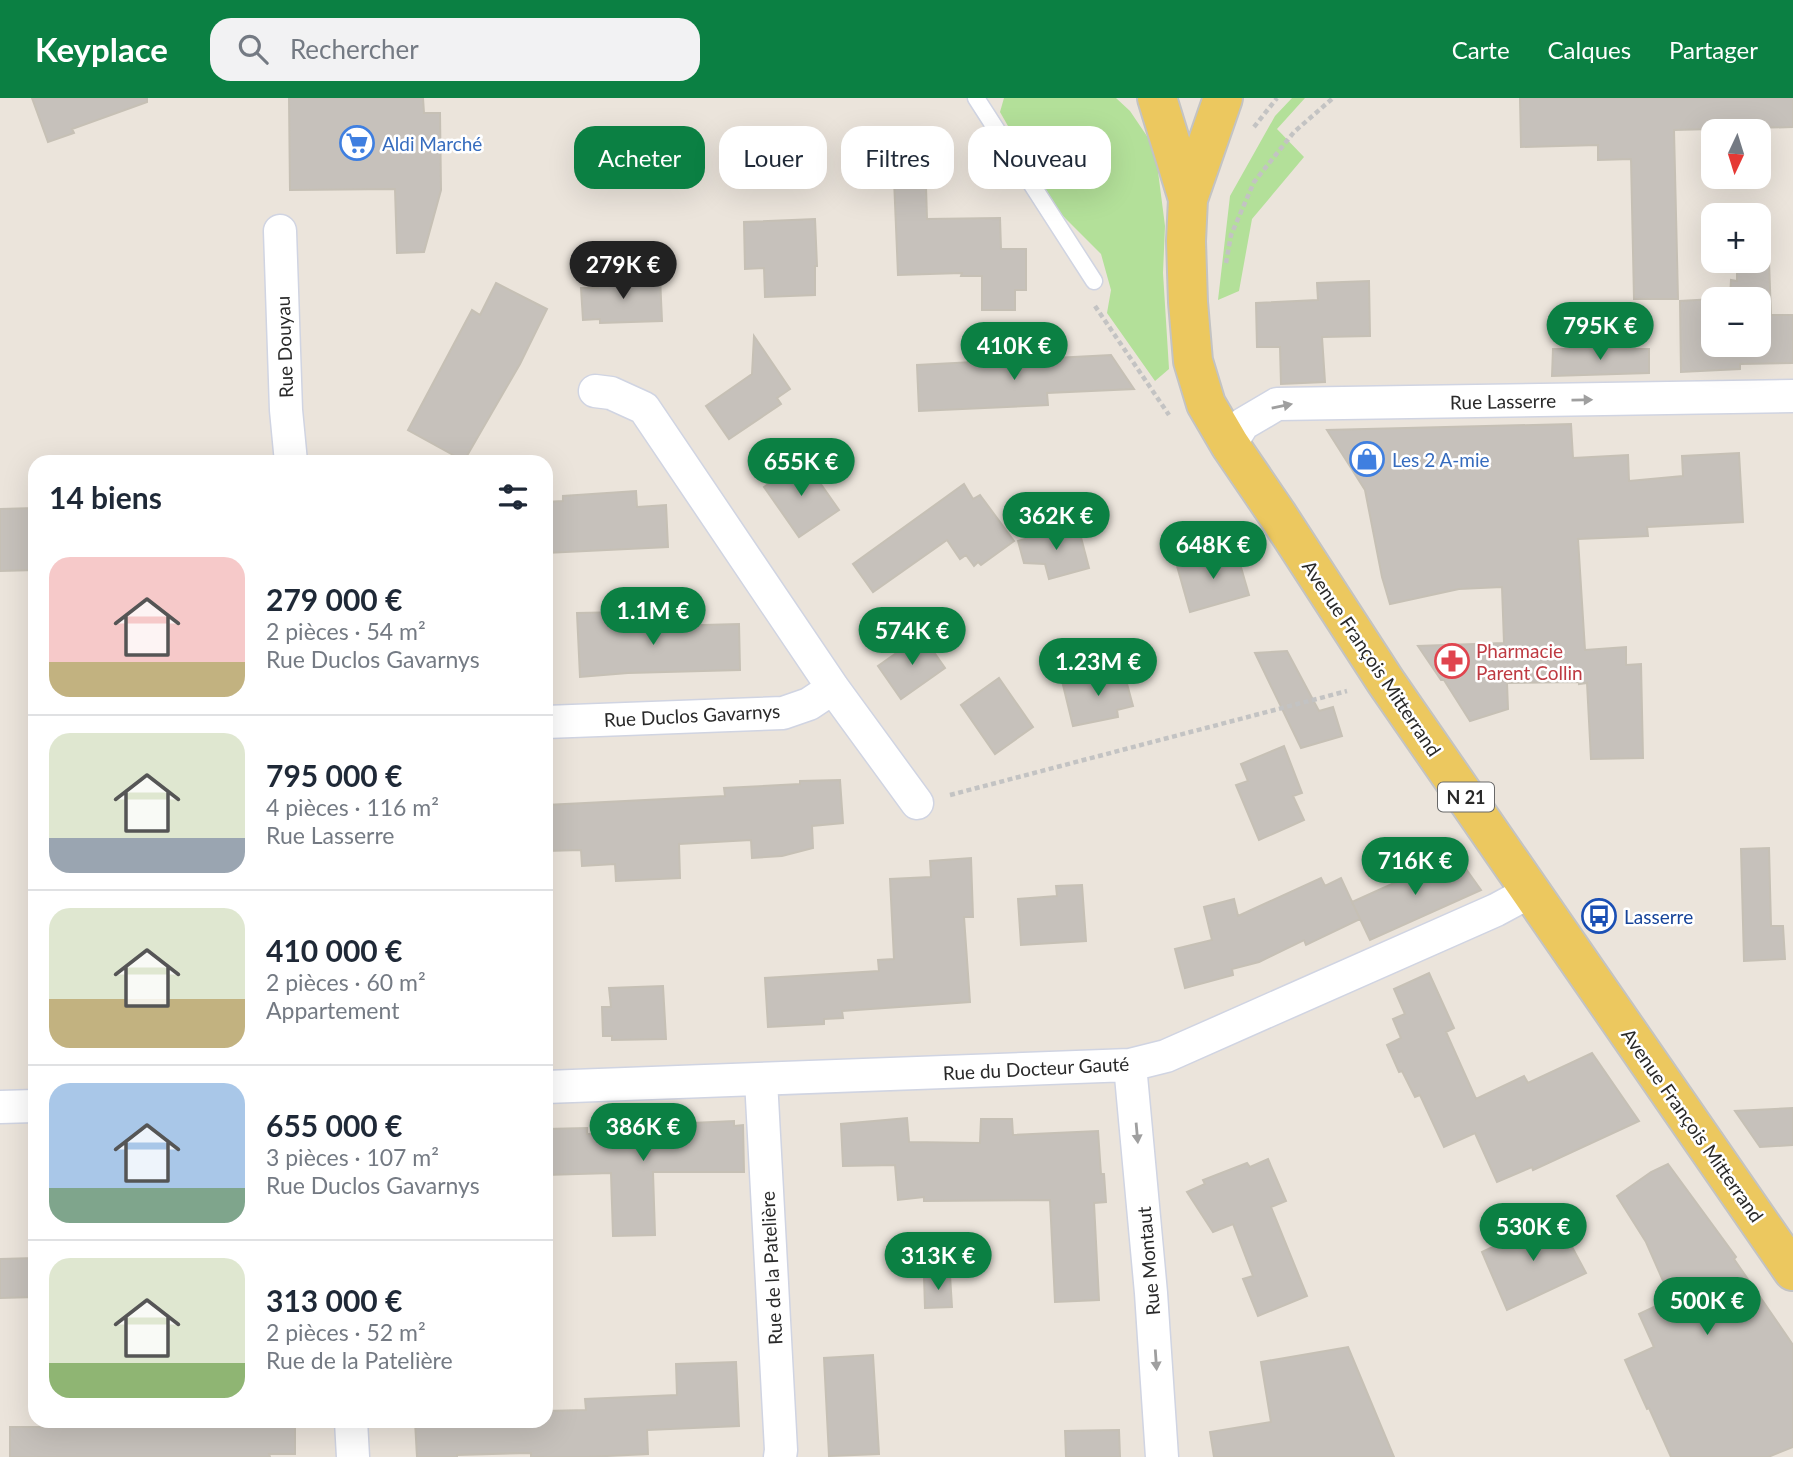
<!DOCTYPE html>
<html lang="fr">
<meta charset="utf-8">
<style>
body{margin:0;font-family:Lato,sans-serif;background:#f2f2f3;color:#1f2937;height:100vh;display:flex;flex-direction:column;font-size:26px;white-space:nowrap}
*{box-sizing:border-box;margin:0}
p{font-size:23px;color:#747a83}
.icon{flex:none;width:38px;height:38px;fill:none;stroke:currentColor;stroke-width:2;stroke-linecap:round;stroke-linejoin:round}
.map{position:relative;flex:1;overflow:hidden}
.panel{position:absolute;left:28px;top:357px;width:525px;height:973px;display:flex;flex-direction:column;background:#fff;border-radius:21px;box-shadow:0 7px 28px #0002}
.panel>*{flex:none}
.top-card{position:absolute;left:574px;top:28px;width:665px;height:63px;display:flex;gap:14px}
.needle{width:46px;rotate:184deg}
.tools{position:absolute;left:1701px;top:21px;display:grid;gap:14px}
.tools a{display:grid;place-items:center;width:70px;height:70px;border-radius:14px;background:#fff;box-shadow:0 7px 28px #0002;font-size:35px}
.price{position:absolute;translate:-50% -60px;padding:0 16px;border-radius:24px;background:#0b8043;color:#fff;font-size:23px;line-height:46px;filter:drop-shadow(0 2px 4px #0008)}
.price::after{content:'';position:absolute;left:50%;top:42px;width:21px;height:16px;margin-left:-10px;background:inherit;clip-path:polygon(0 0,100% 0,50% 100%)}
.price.active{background:#222;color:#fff}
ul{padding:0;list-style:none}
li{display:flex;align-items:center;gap:21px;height:175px;padding:0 21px}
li+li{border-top:2px solid #e0e1e3}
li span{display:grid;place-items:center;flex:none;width:196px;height:140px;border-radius:21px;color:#555}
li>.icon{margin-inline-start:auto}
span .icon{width:84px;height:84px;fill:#fffc;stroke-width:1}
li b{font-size:30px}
h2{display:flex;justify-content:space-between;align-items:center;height:84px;padding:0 21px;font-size:30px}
.pill{padding:0 24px;border-radius:21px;background:#fff;box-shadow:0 7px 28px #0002;font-size:24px;line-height:63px}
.pill.active{background:#0b8043;color:#fff}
header{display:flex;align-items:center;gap:42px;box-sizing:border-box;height:98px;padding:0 35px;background:#0b8043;color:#fff}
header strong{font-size:33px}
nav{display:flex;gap:38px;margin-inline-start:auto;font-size:24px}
.search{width:490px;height:63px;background:#f2f2f3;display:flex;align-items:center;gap:18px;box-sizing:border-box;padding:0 24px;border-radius:21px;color:#747a83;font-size:26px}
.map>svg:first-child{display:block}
.green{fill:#b3e099}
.building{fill:#c6c1bb;stroke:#c6c0b5;stroke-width:2}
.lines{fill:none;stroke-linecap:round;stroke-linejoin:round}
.lane-casing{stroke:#d0d4e2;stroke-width:19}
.street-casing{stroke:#d0d4e2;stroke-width:35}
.primary-casing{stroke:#c3c3c3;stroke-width:42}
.path{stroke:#c3c3c3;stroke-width:4.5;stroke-dasharray:5 3.5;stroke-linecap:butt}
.lane{stroke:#fff;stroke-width:16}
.street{stroke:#fff;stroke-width:32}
.primary{stroke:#ecc85f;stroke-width:38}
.oneway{fill:#9f9f9f}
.labels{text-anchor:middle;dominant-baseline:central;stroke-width:5;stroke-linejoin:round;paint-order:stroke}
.shield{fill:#fff;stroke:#696969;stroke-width:2}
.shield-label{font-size:18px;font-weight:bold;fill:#292929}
.shop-label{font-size:19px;fill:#366cbe;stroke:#fff;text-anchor:start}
.street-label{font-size:19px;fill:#292929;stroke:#fff}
.health-label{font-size:19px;fill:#be3a42;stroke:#fff;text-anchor:start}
.transit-label{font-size:19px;fill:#164399;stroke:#fff;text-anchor:start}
</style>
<header>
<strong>Keyplace</strong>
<div class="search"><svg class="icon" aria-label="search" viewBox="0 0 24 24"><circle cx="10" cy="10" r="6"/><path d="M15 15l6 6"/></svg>Rechercher</div>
<nav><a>Carte</a><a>Calques</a><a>Partager</a></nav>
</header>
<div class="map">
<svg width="1793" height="1359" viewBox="0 0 1793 1359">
<rect width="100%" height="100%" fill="#ebe4db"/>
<path class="green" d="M1004,0h112l14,13 25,37 10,78 -2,47 6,96 -14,12 -48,-68 4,-23 -10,-36 -40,-40 -41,-67 -20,-35z
M1292,0h13l-28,31 27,28 -52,62 -13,72 -21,9 12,-104 45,-80z"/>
<path class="building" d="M32,0h115v4l-75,27 2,4 -26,9z
M289,0h134l1,15h16l1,77 -17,62 -27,1 -2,-64 -105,1z
M1520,0h273v29l-119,3 4,169h-44l-3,-140 -33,1v-15l-77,2z
M925,56l2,65 73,-1 1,31h25v41h-11v20h-33v-34h-21l1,-3 -64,2 -5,-120z
M815,121l2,47h-2v29l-50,2 -1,-29 -19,1 -1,-47z
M1737,163h32l2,54h22v48l-53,1v5l-59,3 -1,-71 33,-2v46h46v-46h-42h13l1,-19 6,1z
M660,179l2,44 -62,2v-4l-17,1 -2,-32h17l-1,-9z
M1369,183l1,55 -48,1 3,45 -44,2 -1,-37h-23l-1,-44 62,-3 -1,-17z
M496,185l51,26 -27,55 -56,97 -56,-31 64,-120 8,5z
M754,238l36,53 -13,9 4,6 -52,35 -23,-33 46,-32z
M1553,251h96v24l-97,3z
M1111,257l23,34 -87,4 1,12 -129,6 -2,-46z
M1571,326l2,34 55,-3 1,26 54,-5 -1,-20 57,-3 4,69 -96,5 1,9 -70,3 7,111 41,-3v18l15,-1 2,94 -52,1 -4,-76 -8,1v-2l-72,1 1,26 -38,12 -26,-41h-3l-23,-34 86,-3 -2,-56 -43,2 -69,15 -8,-27 -17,-87 -38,-60z
M804,362l35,50 -40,27 -35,-50z
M964,386l9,15 7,-4 34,46 -33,24 -3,-3 -4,4 -8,-11 -6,4 -13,-19 -74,52 -20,-28z
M636,393l1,16 29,-2 2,42 -122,6v-51l17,-1v-5z
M35,410v62l-35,1v-62z
M1078,428l11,42 -40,11 -4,-15 -21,-1 -6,-22 37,-11 1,2z
M1236,452l13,45 -59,17 -13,-46z
M625,514l1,15 113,-3 1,46 -112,3 -48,4 -3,-64z
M922,537l23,33 -44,31 -23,-33z
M1287,553l32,60 14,-4 9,29 -41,12 -46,-95z
M1123,571l10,37 -16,4 1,7 -45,9 -10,-41z
M999,580l34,49 -38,27 -34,-49z
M1284,648l18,47 -9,3 11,24 -45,20 -23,-55 12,-4 -7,-17z
M840,682l3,43 -31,3 1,22 -31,8 -30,2 -1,-18 -72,4 1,34 -64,3 -1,-17 -33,2 -1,-16 -35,1v-46l179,-9 -1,-8 76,-4v-3z
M1769,750l2,78h12l2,33 -41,2 -3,-112z
M1456,757l25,35 -111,50 -18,-38z
M971,760l2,59h-9l6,85 -128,9 1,7 -19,1v5l-56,3 -3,-49 114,-7 -1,-11 16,-1 -4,-80 41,-2 -1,-16z
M1321,780l4,8 16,-8 19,41 -54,26 -2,-5 -45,22 -27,7 1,6 -48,13 -10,-39 37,-9 -8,-33 30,-8 4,17z
M1082,787l4,56 -65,4 -3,-46 39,-3 -1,-10z
M1429,875l25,55 -8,4 30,67 48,-23 4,7 64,-30 47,68 -106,49 -1,-3 -35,15 -22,-49 -31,14 -24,-52 -5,2 -13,-26 -3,1 -12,-27 14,-7 -8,-19 12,-5 -11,-25z
M663,888l3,53 -54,1v-4h-9l-1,-29h9l-2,-19z
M1793,1010v37l-33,2 -25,-36z
M907,1020l2,24 71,1 1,-24h31l1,16 85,-4 3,43h3l2,28 -12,1 5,97 -44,2 -5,-102 -126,1v-4l-26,3 -3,-35 -52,1 -2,-42z
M734,1023v5l9,-1 1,47h-91l2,63 -42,1 -2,-63 -65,2v-46l41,-1v6l105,-3v-8z
M1268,1061l18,42 -15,6 36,89 -49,20 -15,-37 10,-3 -20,-52 -20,8 -26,-40 18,-8 -2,-4 44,-17 3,4z
M1668,1066l68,93 -2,2 59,86v102l-25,10h-97l-22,-49 -2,1 -22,-49 29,-13 -15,-33 32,-15 -25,-57 -29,-46 34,-24z
M1556,1119l30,56 -79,37 -25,-58z
M35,1160v39l-35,1v-39z
M950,1177l2,32 -27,1 -1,-32z
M1348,1249l46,110h-180l-4,-25 61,-10 -10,-60z
M873,1257l6,99 -50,2 -5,-98z
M736,1264l3,64 -92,4 1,24 -61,3h-56v-4l-74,2v2h-40l-2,-36h131v-10l40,-1 -1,-11 92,-4 -1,-31z
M41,1323h254v33h-26l1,3h-260v-30h31z
M1119,1332l1,27h-54l-1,-26z"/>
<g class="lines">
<g class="lane-casing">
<path id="lane" d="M976,0l118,183"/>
</g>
<g class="street-casing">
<path id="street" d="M280,133l6,179 5,52
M595,293l16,2 33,15 189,280 84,115
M1230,347l13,-21 34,-20 516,-8
M546,624l237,-9 26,-9 24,-16
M1130,967l21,228 11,164
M761,982l20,370 -1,7
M546,989l584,-22 36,-9 330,-146 35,-19
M0,1009l35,-1
M351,1323l2,36"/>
</g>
<g class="primary-casing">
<path id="primary" d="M1157,0l31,101 -2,42 2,61 5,59 13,43 24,41 47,69 109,168 407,589
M1188,101l35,-101"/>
</g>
<path class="path" d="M1254,29l23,-29
M1226,165l5,-28 23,-53 40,-50 39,-34
M1095,208l74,109
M950,697l397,-104"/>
<use href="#lane" class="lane"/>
<use href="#street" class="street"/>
<use href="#primary" class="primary"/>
</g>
<defs><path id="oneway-solid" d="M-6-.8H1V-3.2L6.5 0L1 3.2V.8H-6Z" transform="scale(1.75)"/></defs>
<g class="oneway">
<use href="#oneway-solid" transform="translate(1582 302) rotate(-1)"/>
<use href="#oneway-solid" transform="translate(1282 308) rotate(-11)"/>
<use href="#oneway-solid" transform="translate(1137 1035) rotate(85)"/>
<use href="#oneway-solid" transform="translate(1156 1262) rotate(86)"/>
</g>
<defs>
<g id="supermarket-ring" transform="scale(1.75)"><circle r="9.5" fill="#fff" stroke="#3f7fe0" stroke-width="1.5"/><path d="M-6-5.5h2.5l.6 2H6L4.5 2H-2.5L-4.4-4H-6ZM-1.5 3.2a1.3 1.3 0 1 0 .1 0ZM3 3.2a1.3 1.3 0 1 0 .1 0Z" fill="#3f7fe0"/></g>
<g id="shop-ring" transform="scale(1.75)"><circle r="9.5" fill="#fff" stroke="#3f7fe0" stroke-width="1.5"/><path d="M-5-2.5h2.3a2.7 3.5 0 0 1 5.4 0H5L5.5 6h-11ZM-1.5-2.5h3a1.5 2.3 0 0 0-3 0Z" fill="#3f7fe0"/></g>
<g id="pharmacy-ring" transform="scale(1.75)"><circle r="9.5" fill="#fff" stroke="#e0444e" stroke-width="1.5"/><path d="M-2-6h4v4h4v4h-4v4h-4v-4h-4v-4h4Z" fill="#e0444e"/></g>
<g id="bus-ring" transform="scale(1.75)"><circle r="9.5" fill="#fff" stroke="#1a4fb4" stroke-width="1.5"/><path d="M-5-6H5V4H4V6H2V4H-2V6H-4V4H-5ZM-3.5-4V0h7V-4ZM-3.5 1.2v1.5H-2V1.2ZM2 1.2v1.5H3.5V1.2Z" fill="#1a4fb4"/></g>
</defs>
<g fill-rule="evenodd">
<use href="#supermarket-ring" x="357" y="45"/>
<use href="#shop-ring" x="1367" y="361"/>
<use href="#pharmacy-ring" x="1452" y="563"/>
<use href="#bus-ring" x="1599" y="818"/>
</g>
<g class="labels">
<rect class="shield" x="1438" y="684.5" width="56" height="29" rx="5"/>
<g class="shield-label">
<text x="1466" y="699">N 21</text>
</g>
<g class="shop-label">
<text x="382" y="45">Aldi Marché</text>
<text x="1392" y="361">Les 2 A-mie</text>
</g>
<g class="street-label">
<text transform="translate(284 249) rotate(-92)">Rue Douyau</text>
<text transform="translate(1503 303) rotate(-1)">Rue Lasserre</text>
<text transform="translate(1372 560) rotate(56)">Avenue François Mitterrand</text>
<text transform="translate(692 617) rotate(-3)">Rue Duclos Gavarnys</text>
<text transform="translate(1036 970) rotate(-3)">Rue du Docteur Gauté</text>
<text transform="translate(1693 1027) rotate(55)">Avenue François Mitterrand</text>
<text transform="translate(1148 1163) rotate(-95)">Rue Montaut</text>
<text transform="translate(771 1170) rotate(-93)">Rue de la Patelière</text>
</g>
<g class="health-label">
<text x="1476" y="552">Pharmacie<tspan x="1476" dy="22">Parent Collin</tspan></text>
</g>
<g class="transit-label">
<text x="1624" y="818">Lasserre</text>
</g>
</g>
</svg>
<div class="tools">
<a><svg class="needle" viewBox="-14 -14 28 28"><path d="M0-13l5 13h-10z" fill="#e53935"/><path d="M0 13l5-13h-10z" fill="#747a83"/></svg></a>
<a>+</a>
<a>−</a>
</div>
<b class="price active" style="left:623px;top:203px">279K €</b>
<b class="price" style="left:1600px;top:264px">795K €</b>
<b class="price" style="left:1014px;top:284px">410K €</b>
<b class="price" style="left:801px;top:400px">655K €</b>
<b class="price" style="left:1056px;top:454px">362K €</b>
<b class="price" style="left:1213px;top:483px">648K €</b>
<b class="price" style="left:653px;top:549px">1.1M €</b>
<b class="price" style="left:912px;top:569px">574K €</b>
<b class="price" style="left:1098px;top:600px">1.23M €</b>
<b class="price" style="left:1415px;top:799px">716K €</b>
<b class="price" style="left:643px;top:1065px">386K €</b>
<b class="price" style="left:1533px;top:1165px">530K €</b>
<b class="price" style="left:938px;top:1194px">313K €</b>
<b class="price" style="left:1707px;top:1239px">500K €</b>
<div class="top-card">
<a class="pill active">Acheter</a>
<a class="pill">Louer</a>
<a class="pill">Filtres</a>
<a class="pill">Nouveau</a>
</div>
<section class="panel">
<h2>14 biens<svg class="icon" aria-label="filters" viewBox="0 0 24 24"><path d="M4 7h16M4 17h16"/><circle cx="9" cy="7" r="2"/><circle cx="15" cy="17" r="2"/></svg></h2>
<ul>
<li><span style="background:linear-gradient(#f6c9c9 75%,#c2b280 0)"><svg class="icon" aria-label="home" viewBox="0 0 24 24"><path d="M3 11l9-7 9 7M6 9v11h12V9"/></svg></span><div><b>279 000 €</b><p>2 pièces · 54 m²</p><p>Rue Duclos Gavarnys</p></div></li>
<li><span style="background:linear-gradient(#dfe7d0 75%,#9aa5b1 0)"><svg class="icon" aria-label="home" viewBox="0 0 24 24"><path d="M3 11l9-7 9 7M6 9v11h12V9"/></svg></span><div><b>795 000 €</b><p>4 pièces · 116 m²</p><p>Rue Lasserre</p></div></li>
<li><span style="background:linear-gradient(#dfe7d0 65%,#c2b280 0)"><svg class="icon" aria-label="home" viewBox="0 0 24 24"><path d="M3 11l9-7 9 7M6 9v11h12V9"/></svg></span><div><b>410 000 €</b><p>2 pièces · 60 m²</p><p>Appartement</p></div></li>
<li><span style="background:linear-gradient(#a9c7e8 75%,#7fa58c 0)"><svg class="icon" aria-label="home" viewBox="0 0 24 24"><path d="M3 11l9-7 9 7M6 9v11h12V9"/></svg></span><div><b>655 000 €</b><p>3 pièces · 107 m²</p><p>Rue Duclos Gavarnys</p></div></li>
<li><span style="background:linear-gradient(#dfe7d0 75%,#8fb573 0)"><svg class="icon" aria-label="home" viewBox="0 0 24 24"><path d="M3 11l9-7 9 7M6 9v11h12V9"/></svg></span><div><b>313 000 €</b><p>2 pièces · 52 m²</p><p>Rue de la Patelière</p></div></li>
</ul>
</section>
</div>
